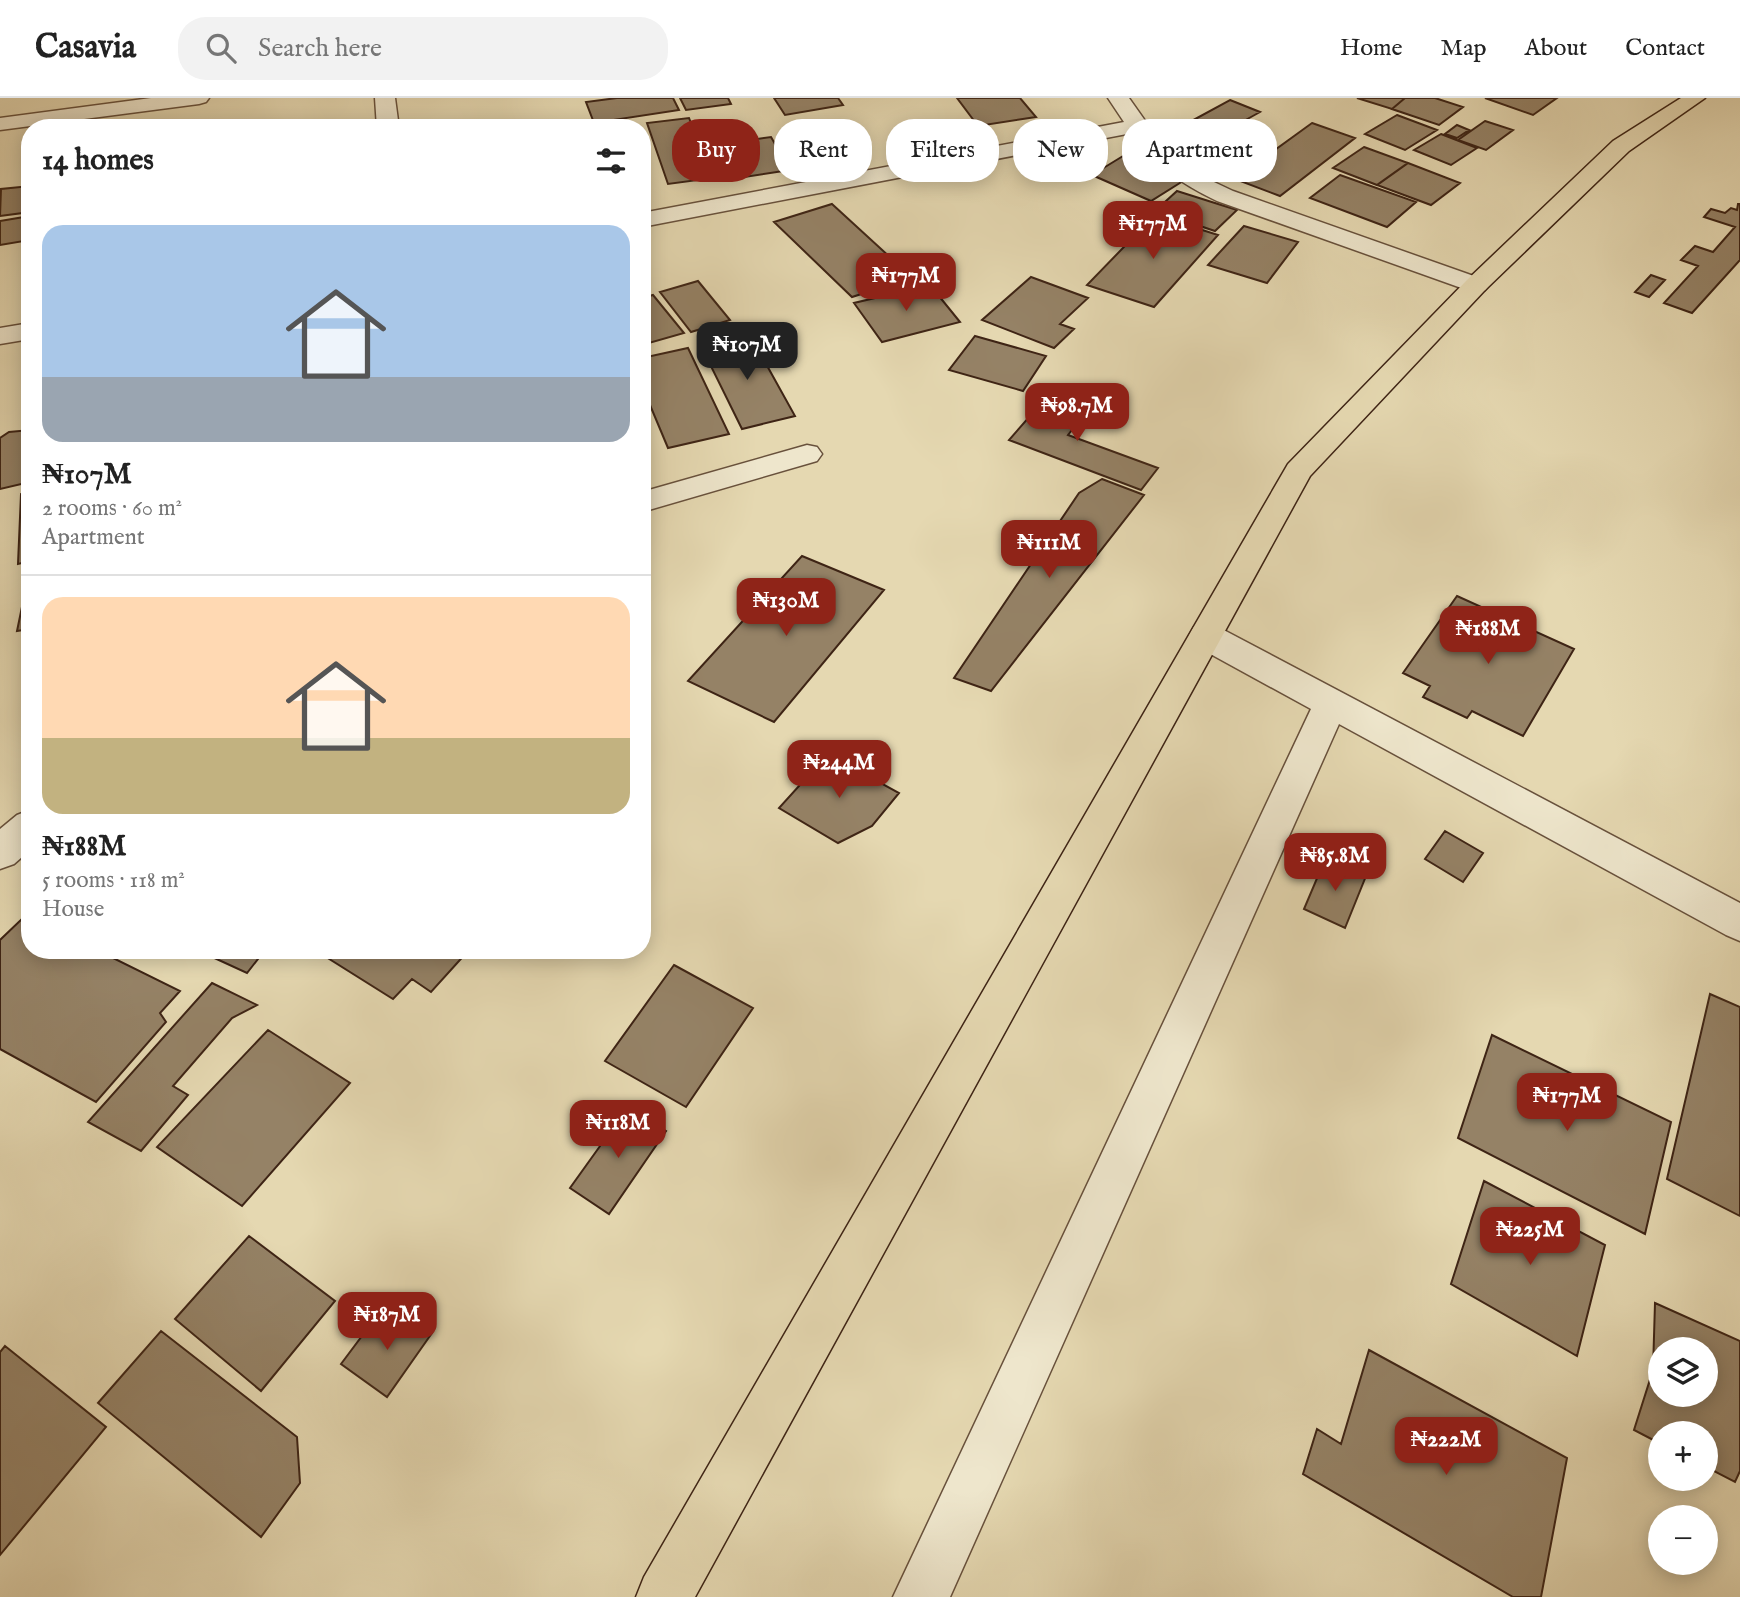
<!DOCTYPE html>
<meta charset="utf-8">
<style>
body{margin:0;font-family:"IM FELL English",serif;background:#f2f2f2;color:#222;height:100vh;display:flex;flex-direction:column;font-size:26px;white-space:nowrap}
*{box-sizing:border-box;margin:0}
p{font-size:23px;color:#767676}
.icon{flex:none;width:38px;height:38px;fill:none;stroke:currentColor;stroke-width:2;stroke-linecap:round;stroke-linejoin:round}
.map{position:relative;flex:1;overflow:hidden}
.details{position:absolute;left:21px;top:21px;width:630px;height:840px;display:flex;flex-direction:column;background:#fff;border-radius:28px;box-shadow:0 4px 18px #0003}
.details>*{flex:none}
.banner{position:absolute;left:672px;top:21px;width:665px;height:63px;display:flex;gap:14px}
.controls{position:absolute;left:1648px;top:1239px;display:grid;gap:14px}
.controls a{display:grid;place-items:center;width:70px;height:70px;border-radius:50%;background:#fff;box-shadow:0 4px 18px #0003;font-size:35px}
.price{position:absolute;translate:-50% -60px;padding:0 16px;border-radius:14px;background:#8f2418;color:#fff;font-size:23px;line-height:46px;filter:drop-shadow(0 2px 4px #0008)}
.price::after{content:'';position:absolute;left:50%;top:42px;width:21px;height:16px;margin-left:-10px;background:inherit;clip-path:polygon(0 0,100% 0,50% 100%)}
.price.active{background:#222;color:#fff}
ul{padding:0;list-style:none}
li{display:grid;align-content:center;gap:14px;height:371px;padding:0 21px}
li+li{border-top:2px solid #e0e0e0}
li span{display:grid;place-items:center;height:217px;border-radius:21px;color:#555}
li>.icon{margin-inline-start:auto}
span .icon{width:126px;height:126px;fill:#fffc;stroke-width:1}
li b{font-size:30px}
h2{display:flex;justify-content:space-between;align-items:center;height:84px;padding:0 21px;font-size:30px}
.chip{padding:0 24px;border-radius:28px;background:#fff;box-shadow:0 4px 18px #0003;font-size:24px;line-height:63px}
.chip.active{background:#8f2418;color:#fff}
header{display:flex;align-items:center;gap:42px;box-sizing:border-box;height:98px;padding:0 35px;background:#fff;border-bottom:2px solid #e0e0e0}
header strong{font-size:33px}
nav{display:flex;gap:38px;margin-inline-start:auto;font-size:24px}
.search{width:490px;height:63px;background:#f2f2f2;display:flex;align-items:center;gap:18px;box-sizing:border-box;padding:0 24px;border-radius:28px;color:#767676;font-size:26px}
.map>svg:first-child{display:block}
.building{fill:#958266;stroke:#3e2415;stroke-width:2;fill-rule:evenodd}
.lines{fill:none;stroke-linecap:round;stroke-linejoin:round}
.minor-casing{stroke:#68513c;stroke-width:3}
.major-casing{stroke:#3e2415;stroke-width:3}
.minor{fill:#eee6cc;fill-rule:evenodd}
.major{fill:#e5d8b1;fill-rule:evenodd}
</style>
<header>
<strong>Casavia</strong>
<div class="search"><svg class="icon" aria-label="search" viewBox="0 0 24 24"><circle cx="10" cy="10" r="6"/><path d="M15 15l6 6"/></svg>Search here</div>
<nav><a>Home</a><a>Map</a><a>About</a><a>Contact</a></nav>
</header>
<div class="map">
<svg width="1740" height="1499" viewBox="0 0 1740 1499">
<rect width="100%" height="100%" fill="#e5d8b1"/>
<filter id="stains"><feTurbulence type="fractalNoise" baseFrequency=".00286" numOctaves="4"/><feColorMatrix values="0 0 0 0 .2 0 0 0 0 .09 0 0 0 0 .02 0 0 0 .5 -.17"/></filter>
<radialGradient id="worn" r=".72"><stop offset=".6" stop-color="#630" stop-opacity="0"/><stop offset="1" stop-color="#630" stop-opacity=".3"/></radialGradient>
<path class="building" d="M617,0h56l6,12 -85,13 -8,-21z
M680,0h48l3,6 -45,6z
M774,0h64l5,7 -58,10z
M957,0h63l16,19 -58,9z
M1357,0h48l-13,11z
M1405,0h30l28,9 -24,18 -47,-16z
M1485,0h72l-24,17z
M1230,2l30,12 -45,25 -29,-13z
M1397,17l40,15 -32,20 -40,-16z
M689,20l24,60 -45,6 -21,-61z
M1485,23l28,9 -27,20 -28,-10z
M1312,25l43,15 -75,58 -45,-17z
M1457,27l12,5 -12,8 -12,-4z
M1441,36l36,14 -26,17 -37,-15z
M771,39l19,33 -65,10 -17,-34z
M1364,49l44,16 -31,22 -44,-17z
M1123,58l60,25 -32,20 -59,-26z
M1408,65l52,20 -29,22 -54,-20z
M1340,77l76,27 -29,25 -77,-29z
M30,88v26l-30,4 1,-27z
M1177,93l60,19 -22,21 -60,-20z
M832,106l60,55 16,1 15,14 -71,23 -78,-75z
M1738,106h2v56l-48,53 -28,-10 34,-37 -17,-6 14,-14 18,6 22,-25 -31,-10 7,-8 14,4 6,-5 6,2z
M1155,117l63,20 -64,72 -67,-22z
M30,118v24l-30,5v-24z
M1244,128l54,16 -31,41 -59,-18z
M1651,177l14,5 -16,17 -14,-5z
M1031,179l57,21 -28,26 14,5 -20,19 -72,-28z
M698,183l32,39 -39,12 -31,-40z
M930,187l30,37 -78,20 -28,-39z
M653,197l31,38 -42,12v-47z
M750,237l45,81 -53,13 -41,-83z
M975,238l71,20 -23,35 -74,-21z
M688,250l41,86 -61,14 -26,-62v-28z
M1051,294l40,14 -23,29 90,33 -17,22 -132,-50z
M30,332v52l-30,7v-51l9,-6z
M1102,381l42,16 -153,196 -37,-13 125,-185z
M30,394v69l-12,3 3,-70z
M802,458l82,34 -110,132 -86,-41z
M30,470v61l-13,2z
M1457,498l117,53 -51,87 -51,-25 -5,7 -44,-21 7,-11 -27,-13z
M828,656l71,39 -27,33 -34,17 -59,-35z
M1445,733l38,22 -20,29 -38,-23z
M1326,759l40,19 -21,52 -41,-19z
M26,817l4,1v34h67l83,41 -20,22 6,9 -70,80 -96,-53v-109z
M197,852h68l-18,23z
M315,852h151l2,1 -37,41 -19,-13 -19,20z
M674,867l79,43 -67,99 -81,-46z
M212,885l45,22 -25,13 -59,68 15,9 -47,56 -53,-29z
M1710,896l30,13v209l-73,-37z
M268,932l82,53 -108,123 -85,-59z
M1492,937l179,87 -26,112 -187,-96z
M628,1009l38,24 -57,83 -39,-26z
M1484,1083l121,64 -28,111 -126,-72z
M249,1138l86,65 -74,90 -86,-72z
M1655,1205l85,38v130l-5,11 -29,-15v-34h-45v11l-27,-14 19,-60zM1661,1251h45v46h-45z
M407,1216l25,19 -45,64 -46,-33 36,-48 10,8z
M161,1233l136,106 3,46 -39,54 -163,-134z
M5,1248l101,81 -106,128v-203z
M1369,1252l198,108 -26,139h-28l-210,-123 14,-45 24,15z"/>
<g class="lines">
<g class="minor-casing">
<path id="minor" d="M151,0h58l-3,4 -7,2 -199,26v-12z
M375,0h20l4,30h-22z
M1108,0h21l29,41 39,35 36,17 252,89 4,5 -4,5 -9,3 -9,-3 -250,-89c-35,-17 -63,-35 -85,-68l-490,94v-14l482,-91z
M30,225v16l-30,5v-16z
M807,347l10,2 5,7 -5,7 -175,51v-20z
M1206,526l12,3 522,276v38l-14,-6 -387,-211 -389,873h-57l418,-888 -117,-64 -5,-9 5,-9z
M30,712v40l-16,14 -14,5v-40l17,-14z"/>
</g>
<g class="major-casing">
<path id="major" d="M1681,0h24l-76,53 -144,139 -175,186 -615,1121h-59l8,-20 644,-1113 179,-184 146,-139z"/>
</g>
<use href="#minor" class="minor"/>
<use href="#major" class="major"/>
</g>
<rect width="100%" height="100%" filter="url(#stains)"/>
<rect width="100%" height="100%" fill="url(#worn)"/>
</svg>
<div class="controls">
<a><svg class="icon" aria-label="layers" viewBox="0 0 24 24"><path d="M12 4l9 5-9 5-9-5zM3 14l9 5 9-5"/></svg></a>
<a>+</a>
<a>−</a>
</div>
<b class="price" style="left:1153px;top:163px">₦177M</b>
<b class="price" style="left:906px;top:215px">₦177M</b>
<b class="price active" style="left:747px;top:284px">₦107M</b>
<b class="price" style="left:1077px;top:345px">₦98.7M</b>
<b class="price" style="left:1049px;top:482px">₦111M</b>
<b class="price" style="left:786px;top:540px">₦130M</b>
<b class="price" style="left:1488px;top:568px">₦188M</b>
<b class="price" style="left:839px;top:702px">₦244M</b>
<b class="price" style="left:1335px;top:795px">₦85.8M</b>
<b class="price" style="left:1567px;top:1035px">₦177M</b>
<b class="price" style="left:618px;top:1062px">₦118M</b>
<b class="price" style="left:1530px;top:1169px">₦225M</b>
<b class="price" style="left:387px;top:1254px">₦187M</b>
<b class="price" style="left:1446px;top:1379px">₦222M</b>
<div class="banner">
<a class="chip active">Buy</a>
<a class="chip">Rent</a>
<a class="chip">Filters</a>
<a class="chip">New</a>
<a class="chip">Apartment</a>
</div>
<section class="details">
<h2>14 homes<svg class="icon" aria-label="filters" viewBox="0 0 24 24"><path d="M4 7h16M4 17h16"/><circle cx="9" cy="7" r="2"/><circle cx="15" cy="17" r="2"/></svg></h2>
<ul>
<li><span style="background:linear-gradient(#a9c7e8 70%,#9aa5b1 0)"><svg class="icon" aria-label="home" viewBox="0 0 24 24"><path d="M3 11l9-7 9 7M6 9v11h12V9"/></svg></span><div><b>₦107M</b><p>2 rooms · 60 m²</p><p>Apartment</p></div></li>
<li><span style="background:linear-gradient(#ffd9b3 65%,#c2b280 0)"><svg class="icon" aria-label="home" viewBox="0 0 24 24"><path d="M3 11l9-7 9 7M6 9v11h12V9"/></svg></span><div><b>₦188M</b><p>5 rooms · 118 m²</p><p>House</p></div></li>
</ul>
</section>
</div>
